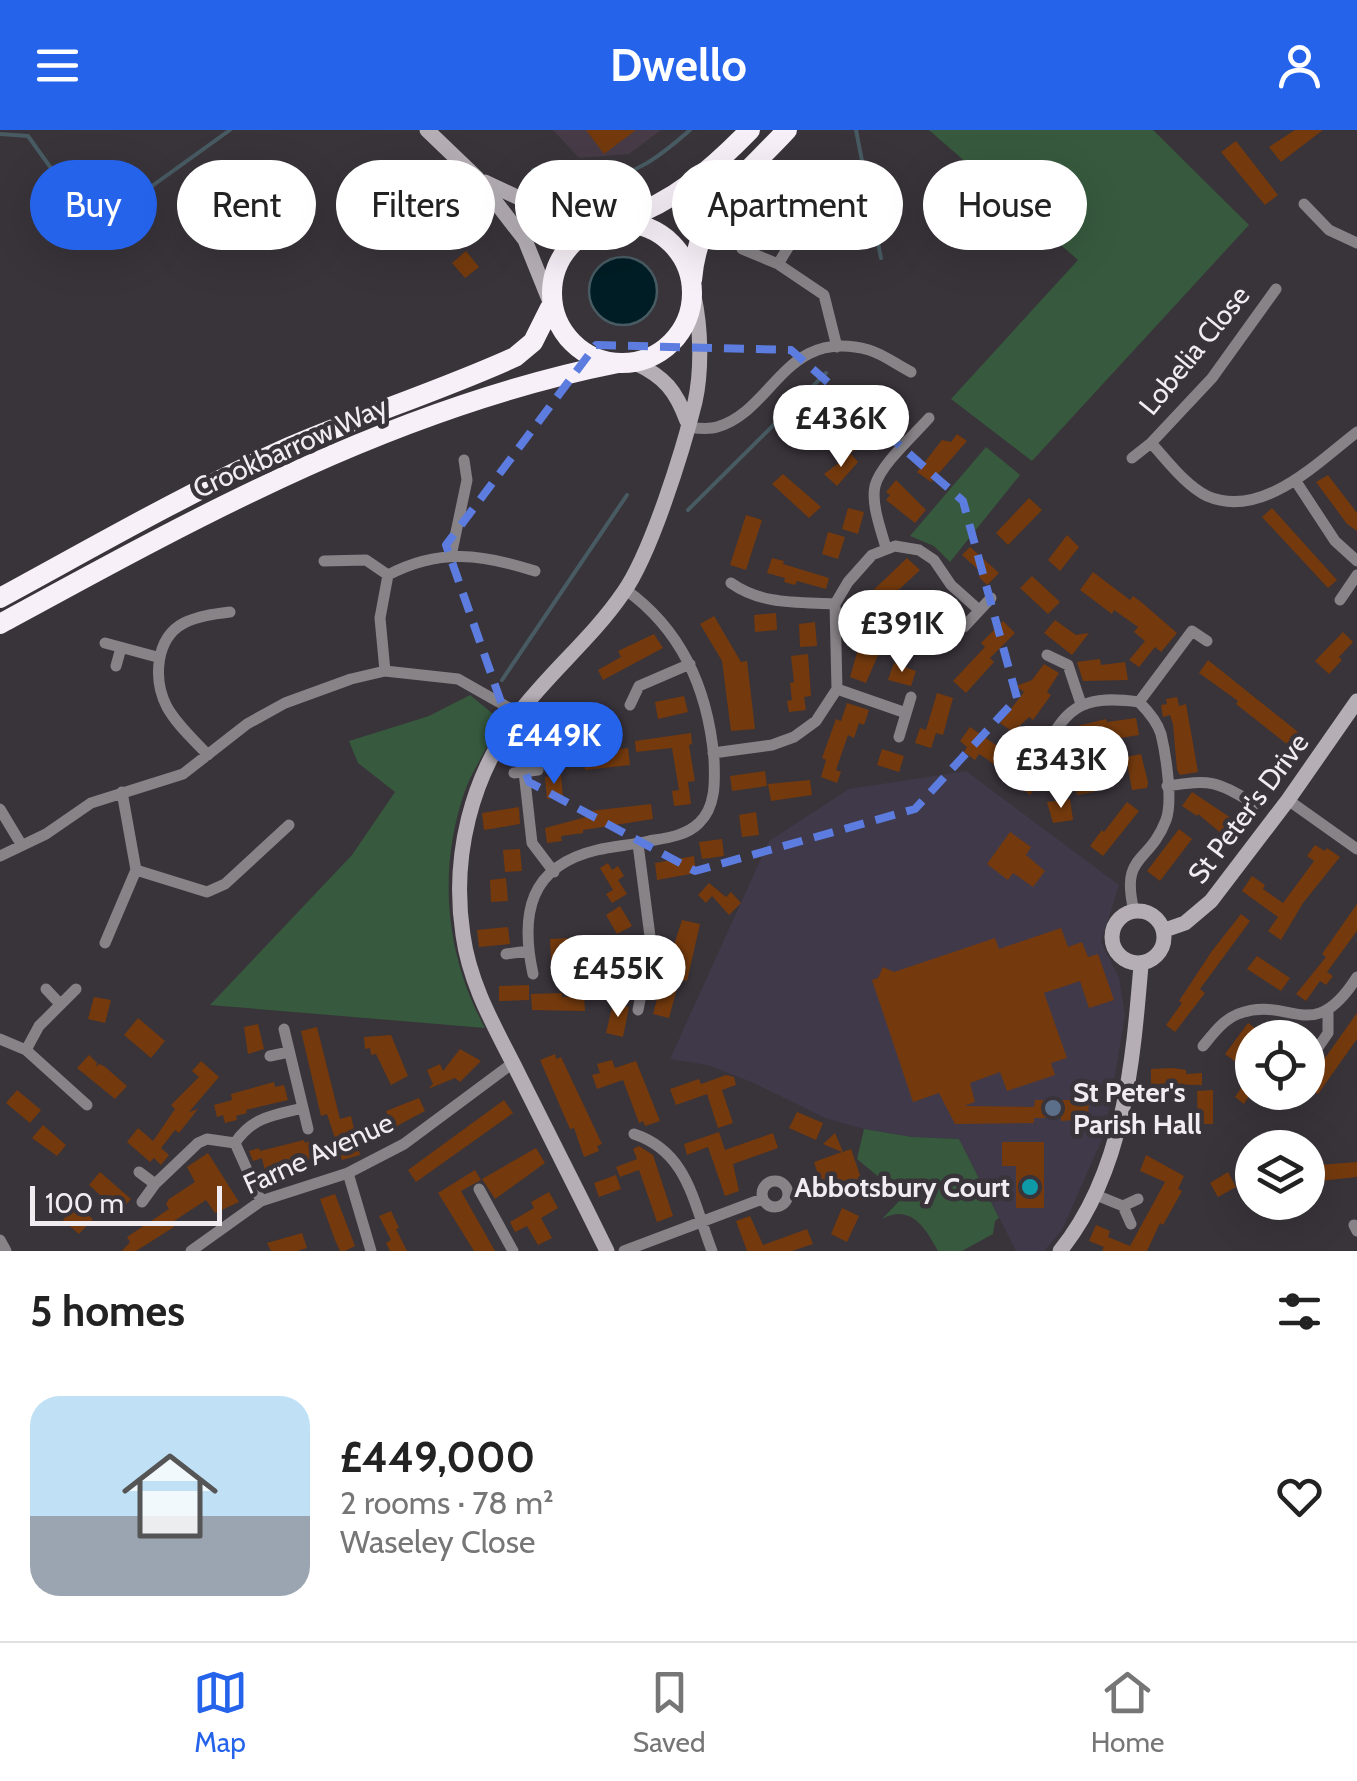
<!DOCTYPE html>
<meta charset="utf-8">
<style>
body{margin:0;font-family:Cabin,sans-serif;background:#f6f6f6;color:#222;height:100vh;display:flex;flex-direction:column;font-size:38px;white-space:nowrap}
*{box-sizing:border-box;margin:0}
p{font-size:32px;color:#767676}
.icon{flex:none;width:55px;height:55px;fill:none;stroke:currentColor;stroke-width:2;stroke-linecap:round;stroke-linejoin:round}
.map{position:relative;height:1121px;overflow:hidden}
.panel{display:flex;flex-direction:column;background:#fff;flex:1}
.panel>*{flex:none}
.banner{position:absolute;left:30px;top:30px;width:1298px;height:90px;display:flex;gap:20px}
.controls{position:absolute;left:1235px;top:890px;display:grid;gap:20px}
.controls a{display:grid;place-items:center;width:90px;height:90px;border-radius:50%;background:#fff;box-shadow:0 10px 40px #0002;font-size:50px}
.scale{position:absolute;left:30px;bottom:25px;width:192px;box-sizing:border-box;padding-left:10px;border:5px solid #f0ecf0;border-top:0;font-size:28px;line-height:35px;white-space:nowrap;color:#f0ecf0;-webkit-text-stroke:8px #39333a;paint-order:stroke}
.price{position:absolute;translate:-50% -85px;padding:0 22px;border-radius:35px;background:#fff;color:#222;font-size:32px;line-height:65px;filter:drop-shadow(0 2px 5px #0008)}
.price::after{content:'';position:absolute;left:50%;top:60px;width:30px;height:22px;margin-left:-15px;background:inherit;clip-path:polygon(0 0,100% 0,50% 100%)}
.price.on{background:#2563eb;color:#fff}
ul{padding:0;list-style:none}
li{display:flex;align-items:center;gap:30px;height:250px;padding:0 30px}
li span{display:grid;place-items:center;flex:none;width:280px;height:200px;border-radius:30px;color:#555}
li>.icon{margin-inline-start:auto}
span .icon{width:120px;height:120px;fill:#fffc;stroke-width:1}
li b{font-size:42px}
h2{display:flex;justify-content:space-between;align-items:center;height:120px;padding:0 30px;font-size:42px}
.pill{padding:0 35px;border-radius:45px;background:#fff;box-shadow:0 10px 40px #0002;font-size:35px;line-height:90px}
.pill.on{background:#2563eb;color:#fff}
header{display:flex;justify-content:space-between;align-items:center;height:130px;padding:0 30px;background:#2563eb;color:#fff;font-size:45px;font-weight:800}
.menu{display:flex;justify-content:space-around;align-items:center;height:140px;border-top:2px solid #e0e0e0;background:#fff;font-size:28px;color:#767676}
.menu a{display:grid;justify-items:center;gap:5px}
.menu .on{color:#2563eb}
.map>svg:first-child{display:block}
.commercial{fill:#40394a}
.built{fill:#463b47}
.green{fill:#375a3e}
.water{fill:#001d25;stroke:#485b62;stroke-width:2.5}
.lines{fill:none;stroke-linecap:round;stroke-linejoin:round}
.stream{stroke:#485b62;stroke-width:4}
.building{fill:#743a0d}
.street{stroke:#878387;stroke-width:11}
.secondary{stroke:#b5afb5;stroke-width:15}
.highway{stroke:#f8f0f8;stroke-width:20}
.marked{fill:none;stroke:#5c7ddf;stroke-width:8;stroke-dasharray:20 12;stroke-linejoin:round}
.service-dot{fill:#5c6f8a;stroke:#39333a;stroke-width:4}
.culture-dot{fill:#0f9aa8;stroke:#39333a;stroke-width:4}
.labels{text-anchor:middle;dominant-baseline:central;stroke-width:9;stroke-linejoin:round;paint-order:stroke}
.street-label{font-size:28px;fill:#f0ecf0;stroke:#39333a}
.poi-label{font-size:28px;font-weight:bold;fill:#f0ecf0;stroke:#39333a;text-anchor:start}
</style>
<header><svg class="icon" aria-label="menu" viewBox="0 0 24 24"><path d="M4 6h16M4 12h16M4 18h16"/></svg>Dwello<svg class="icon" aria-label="person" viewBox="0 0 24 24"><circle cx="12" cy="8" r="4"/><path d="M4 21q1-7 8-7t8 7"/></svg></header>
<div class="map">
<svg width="1357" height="1121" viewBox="0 0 1357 1121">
<rect width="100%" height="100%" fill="#39333a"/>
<path class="commercial" d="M966,641l153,114 -18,57 18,36 6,37 -15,90 -8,34 -40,91 -18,21h-28l-57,-112 -46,-2 -49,-8 -39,-11 -71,-35 -46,-18 -38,-6 99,-218 80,-52z"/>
<path class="built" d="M553,0h108l-32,24 -50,4z"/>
<path class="green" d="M929,0h224l96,95 -217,236 -81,-62 127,-139z
M986,317l34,28 -70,87 -16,-16 -24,-10z
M470,565l28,23c-6,25 -23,47 -32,70 -29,80 -21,166 19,240l-275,-23 142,-150 43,-63 -37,-29 -9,-22 80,-25z
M864,999l48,8 47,2 40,79 -4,3 -2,13 -31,17h-24c-12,-22 -27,-48 -56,-32l21,-22 -46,-38z"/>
<path class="water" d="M589 161a34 34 0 1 1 68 0a34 34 0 1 1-68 0Z"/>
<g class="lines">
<path class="stream" d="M856,0l25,128
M0,4l28,2 53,74 21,12 128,-92
M533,40c28,-7 34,3 60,7 37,5 72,-25 97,-47
M688,380l138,-137
M502,550l125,-185"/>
</g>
<path class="building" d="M586,0h50l-32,24z
M1295,0h28l-42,32 -12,-15z
M1236,11l42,54 -13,10 -44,-53z
M466,121l13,16 -14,11 -13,-15z
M880,258l8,9 -21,20 11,11 -25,24 -9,-9 16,-15 -12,-12z
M957,304l10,7 -36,41 -14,-10 25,-32 9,2z
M851,324l7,8 -21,24 -13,-12z
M783,344l38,33 -12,11 -37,-34z
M1328,345l29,38v18l-10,-7 -31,-42z
M896,350l30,30 -11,13 -29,-23 4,-5 -4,-3z
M1029,368l13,12 -34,35 -12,-12z
M848,378l16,4 -6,22 -16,-5z
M1272,378l65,72 -9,8 -66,-71z
M746,385l16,5 -16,50 -16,-5z
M828,402l17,5 -7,22 -16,-5z
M1067,405l12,12 -19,24 -12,-11z
M970,417l29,26 -12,12 -8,-8 3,-4 -20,-18z
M772,428l12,3 -1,3 46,14 -3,11 -29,-8 -2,4 -11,-3 1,-4 -18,-5z
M907,428l13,12 -44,41 11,4 -8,24 5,2 -18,42 -16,-6 14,-48 -7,-3 6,-26z
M1093,442l37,28 3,-4 7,5 37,32 -16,19 -6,-5 -16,20 -10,-7 16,-19 -11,-9 4,-5 -24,-17 -2,4 -32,-24z
M1032,446l28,26 -12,12 -28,-26z
M930,463l17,15 -12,13 -17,-16z
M776,483l1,17 -22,2 -1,-17z
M714,486l27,46 6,-1 8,68 -24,2 -9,-70 -22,-37z
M1055,490l21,15 13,-2 -17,22 -28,-22z
M1003,491l12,12 -25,25 4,4 -28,31 -13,-12 32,-34 -4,-4z
M815,492l2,24 -17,1 -1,-23z
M1343,502l10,10 -14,15 3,3 -13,14 -14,-13z
M654,504l9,14 -60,32 -5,-10 23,-13 -3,-6z
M808,524l3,42 -7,1 2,13 -17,2 -2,-11 5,-1 -2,-17 4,-1 -3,-26z
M1100,529l1,6 24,-3 3,18 -45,1 -6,-19z
M1208,530l100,80 -10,13 -62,-49 2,-3 -39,-28z
M894,533l22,8 -5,15 -23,-6z
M1044,534l15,9 -12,19 4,3 -18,25 -4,-3 -16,15 -13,-9 24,-31 -8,-6 16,-6z
M937,563l16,5 -10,37 -7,-2 -5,15 -16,-5 5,-15 6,2z
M684,566l4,16 -30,7 -3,-17z
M1177,567l2,9 7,-2 12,68 -18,3 -3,-5 -4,-46 -3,-9 -7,2 -2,-12 6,-1 -1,-5z
M847,573l22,7 -5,15 -5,-2 -5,15 -6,-3 -12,35 5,2 -4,11 -16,-6 5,-17 -4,-2 14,-39 5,2z
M1136,588l3,17 -75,12 -2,-9 7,-5v-5l37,-9 1,3z
M970,597l73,51 -13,17 -43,-36 -8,-5 -4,6 -11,-8 3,-5 -7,-6z
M566,599l2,17 -38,7 -2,-17z
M691,603l1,11 -3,1 6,36 -7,1 3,22 -17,2 -2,-15 7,-1 -7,-42 -36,4 -1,-11z
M628,618l2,17 -45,5 -2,-16z
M882,619l22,7 -5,16 -22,-7z
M1141,624l7,28 -1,6 -15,2 -6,-33z
M1090,633l4,29 -17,3 -4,-24 4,-1 -1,-4z
M765,641l2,15 -35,5 -2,-15z
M561,644l2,23 -16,2 -2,-22z
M810,650l2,15 -41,6 -3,-17z
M1192,662l48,32 -12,15 -30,-25 -1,2 -15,-10z
M1070,669l3,21 -20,3 -6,-21z
M1127,672l12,9 -36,45 -13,-10 12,-16 2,2z
M651,674l2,15 -70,11v3l-22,3 1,5 -15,2 -2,-15 45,-12v-5z
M519,677l1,17 -36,6 -2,-17z
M756,682l3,23 -17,2 -3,-22z
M1179,699l13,10 -32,42 -13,-10z
M1010,702l21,15 -5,8 19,16 -12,16 -20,-14 -5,7 -21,-16z
M722,709l2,17 -22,3 -3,-17z
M1315,715l10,6 2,-3 13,9 -37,46 -22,37 -13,-9 10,-14 -36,-26 10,-15 13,9 -2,4 20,14 31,-42 -7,-5z
M520,719l2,22 -17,1 -2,-22z
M694,726l2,17 -39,7 -2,-17z
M608,733l4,7 6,-4 6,10 -6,4 9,14 -15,9 -6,-9 7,-4 -13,-22z
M506,748l2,23 -17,1 -1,-22z
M709,753l17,14 5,-5 10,11 -12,12 -17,-19 -6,7 -8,-8z
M1357,774v27l-30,41 6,4 -7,9 -6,-4 -14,20 -10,-7 30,-37 -4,-3z
M620,776l12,20 -15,8 -11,-19z
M1241,784l9,7 -50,68 5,4 -30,39 -9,-7 16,-22 -3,-2 33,-50z
M682,790l18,4 -13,57 -17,-4 6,-25 -4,-1z
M508,797l2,17 -31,3 -2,-17z
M1061,798l7,19 14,-5 6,15 10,-3 16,46 -25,8 -9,-27 -36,12 23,65 -16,5 4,12 -48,16 -7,-19 -30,11 5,19 -11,4 70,1 1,-7h54l-1,19 -27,2v-3h-27v5l-79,1 -16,-31 -26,9 -41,-122 6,-2 5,-11 11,5 101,-34 4,11z
M567,808l1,23h-17l-1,-22z
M625,815l15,4 -7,30 -16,-4z
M1257,826l33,22 -9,13 -34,-22z
M661,854l16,4 -8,30 -16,-4z
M529,855v15l-30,1v-15z
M562,863v4l22,-1 1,15 -53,-1 -1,-16z
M94,867l17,3 -6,23 -17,-4z
M613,873l16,4 -6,30 -17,-4z
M1357,883v26l-39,55 -10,-8v-4z
M138,888l27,23 -14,17 -27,-23z
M1248,893l20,15h-16l-15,25 -12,-9z
M258,894l6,25 -16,5 -4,-27z
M317,897l23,92 11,-3 9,39 -18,5 -15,-46 -6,2 -20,-85z
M391,905l17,41 -17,9 -15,-31 -5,1 -1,-7 -5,1 -1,-12z
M460,919l21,12 -21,21 -5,-4 -27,11 5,-5 -6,-14 13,-6 3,7z
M555,924l1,5 5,-2 41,87 -5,2 2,5 -15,6 -10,-29 -4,1 -30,-69z
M89,925l8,8 -1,4 3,-3 5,2 23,20 -12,13 -38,-31z
M612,930l3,8 21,-7 24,60 -15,5 -2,-5 -4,2 -16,-43 -26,9 -5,-14 8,-2 -3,-9z
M201,931l18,16 -30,35 9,-3 -19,24 -4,-3 -14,18 8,7 -8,10 -7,-7 -4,4 -23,-20 11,-14 15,13 22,-32 -4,-4 28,-28 -7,-6z
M1173,938l13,2v4l16,-1v12l-51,-1v-15z
M1252,942v20h33l-9,18 -27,-14 -5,8 -9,-7z
M726,945l8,2 2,8 -14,5 11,33 -15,5 -11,-34 -31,11 -6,-16 29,-10 2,5z
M274,952l1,5 9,-2 4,15 -42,10 1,3 -11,3 1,4 -12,3 -2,-8 -6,2 -3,-12 18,-5 -1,-6z
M17,960l24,20 -11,13 -24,-20z
M1213,960v34h-15l-1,-33z
M419,968l6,13 -32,17 -7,-17z
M504,970l9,13 -97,69 -8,-12z
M797,982l26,11 -7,17 -27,-12z
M43,995l23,20 -9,11 -25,-18z
M719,1002l6,18 48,-17 5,15 -45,16 6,27 -14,5 -17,-49 -21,8 -3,-11z
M835,1003l8,19 8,-3 11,32 -6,2 6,17 -15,-2 6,-14 -29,10 -10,-32 28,-10 -19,-8z
M304,1010l1,3 6,-2 5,16 -29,10 -22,4 -3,-13 -9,3 -4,-10 10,-3 2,7 -1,-4z
M1002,1012h42v66h-28v-42h-14z
M639,1016l14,9 20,61 -16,6 -18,-52 -19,7 -4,-10 21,-8 -4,-10z
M536,1018l9,15 -50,36 -13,-20z
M208,1023l31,49 -24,11 -9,-13 -35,23 3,4 -38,24h-14l8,-9 -3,-5 42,-28 -3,-5 3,-5 26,-17 -8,-15z
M1146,1025l38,21 -6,13 4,2 -19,34 -3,-2 -13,28h-45l2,-4 -15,-6 7,-16 14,6 -2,6 22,9 35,-64 -25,-11z
M1357,1032v15l-37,4 -1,-16z
M475,1040l6,10 -20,11 34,60h-21l-36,-58z
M100,1042l31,27 -12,13 -30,-27z
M1228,1042l8,15 -18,10 -8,-14z
M616,1045l5,14 -22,8 -5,-14z
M549,1062l9,16 -17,10 11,20 -14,7 -11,-19 -12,6 -5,-10 24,-14 -3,-6z
M335,1064l20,52 -10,5h-5l-5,-11 -15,-41z
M75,1076l18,13 -14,15 -16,-14z
M842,1078l17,8 -12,26 -16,-8z
M391,1081l8,17 -3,1 11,22h-17l-4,-8 5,-3 -12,-24z
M750,1086l13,29 44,-16 6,15 -21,7h-45l-11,-30z
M302,1103l5,15 -10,3h-26l-4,-8z"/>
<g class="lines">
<path class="street" d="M1304,74l25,26 28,13
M742,119l36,15 46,31 13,52
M778,134l32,-52
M1276,159l-64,89 -61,65c16,17 34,42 56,53 55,24 111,-34 150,-64
M686,297c10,1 22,3 31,0 58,-17 67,-100 152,-77 14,4 28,15 42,22
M1132,328l19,-15
M1295,350l40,61 22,20
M886,418c-5,-18 -15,-44 -11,-62 5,-21 40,-52 54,-68
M451,426l16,-76 -3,-20
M324,431l42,-1 22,15
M731,453c31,22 67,19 104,21
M1340,470l17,-25
M964,497l27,-29
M105,513l52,14
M1047,525l21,10 13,39
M116,536l5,-18
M385,541l-5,-53 8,-43c51,-27 94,-21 147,-4
M837,559l69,24
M1139,572l53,-71 15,10
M630,575l9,-19 51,-22
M899,607l12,-40
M1032,617l13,3 6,9
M1045,620c22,-47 43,-55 94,-48 9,9 18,19 22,32 5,21 12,67 5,86 -17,45 -46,33 -32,91
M713,623l59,-8 22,-8 22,-16 21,-32 -2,-85 13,-22 24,-27 23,-9 24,4 15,10 17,25 28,25
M208,625c-14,-15 -31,-30 -41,-48 -14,-27 -12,-69 17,-84 14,-7 30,-9 46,-11
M524,642l8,71 22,29
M514,643l24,-3
M1167,656c46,-7 48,-5 88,18
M1288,670l69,49
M0,679l21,35
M638,714l13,100 -13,66
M0,726l46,-22 45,-31 92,-29 64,-50 38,-21 66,-24 34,-8 73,8 60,34
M136,740l71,22 18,-8 64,-59
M105,813l31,-73 -14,-78
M506,824l22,-3
M533,844c-13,-60 -4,-108 64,-124 17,-4 35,-5 52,-9 17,-3 37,-5 50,-18 17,-16 16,-42 15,-64 -6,-69 -31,-128 -88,-169
M46,859l14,15
M623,861l19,4
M0,909l26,11 61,55
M1203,916c10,-12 20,-26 35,-32 52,-20 74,34 119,-37
M26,920l13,-24 37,-37
M270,926l19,-4
M1308,932l20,-29v-21
M303,978l5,21
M634,1004c54,18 59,68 78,117
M139,1042l16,12
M348,1043l23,78
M762 1064a13 13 0 1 1 26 0a13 13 0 1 1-26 0Z
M479,1059l34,62
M1096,1065l27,11 8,18
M261,1071l-26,-58c17,-26 39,-28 68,-35l-19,-79
M142,1072l13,-18 43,-41 9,-4 28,4
M1123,1076l15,-7
M1354,1095l3,6
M0,1110l6,11
M191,1121l70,-50 87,-28 56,-29 109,-81
M624,1121l138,-52"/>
<path class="secondary" d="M427,0l50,48 48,62 25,62
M485,52l64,30 57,11
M635,233c30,14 41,28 52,58
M1112 807a26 26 0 1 1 52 0a26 26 0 1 1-52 0Z
M1165,800l20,-7 26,-22 77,-101 69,-99
M607,1121c-29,-59 -59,-118 -88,-176 -23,-46 -49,-89 -56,-140 -12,-78 8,-159 56,-222 32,-42 74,-76 104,-120 28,-39 60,-143 72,-191 7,-32 6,-74 -1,-106
M1060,1121c64,-79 73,-189 81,-286"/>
<path class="highway" d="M622,90c53,-19 89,-50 128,-90
M552 163a70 70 0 1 1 140 0a70 70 0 1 1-140 0Z
M692,150c6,-73 49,-100 95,-150
M0,468c92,-50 184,-103 280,-147 77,-34 158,-59 235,-94l18,-15 17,-34
M0,494c198,-108 395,-217 618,-261"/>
</g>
<path class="marked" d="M596,215l195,5 172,151 54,197 -102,111 -220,62 -166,-89 -83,-237z"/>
<circle class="service-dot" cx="1053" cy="978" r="10"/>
<circle class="culture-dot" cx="1030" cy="1057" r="10"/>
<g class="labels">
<g class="street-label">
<text transform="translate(1194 220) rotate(-51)">Lobelia Close</text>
<text transform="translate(290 317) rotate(-24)">Crookbarrow Way</text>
<text transform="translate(1248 678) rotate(-53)">St Peter's Drive</text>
<text transform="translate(318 1023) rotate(-24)">Farne Avenue</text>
</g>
<g class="poi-label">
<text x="1073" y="962">St Peter's<tspan x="1073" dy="32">Parish Hall</tspan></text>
<text x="1010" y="1057" text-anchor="end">Abbotsbury Court</text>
</g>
</g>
</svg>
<div class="controls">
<a><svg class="icon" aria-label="locate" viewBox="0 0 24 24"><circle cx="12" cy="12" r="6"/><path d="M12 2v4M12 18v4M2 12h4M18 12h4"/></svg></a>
<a><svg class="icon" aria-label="layers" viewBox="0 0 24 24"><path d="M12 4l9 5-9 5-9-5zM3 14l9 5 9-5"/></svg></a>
</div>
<div class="scale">100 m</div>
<b class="price" style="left:841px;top:340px">£436K</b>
<b class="price" style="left:902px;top:545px">£391K</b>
<b class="price on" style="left:554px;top:657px">£449K</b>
<b class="price" style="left:1061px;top:681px">£343K</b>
<b class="price" style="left:618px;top:890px">£455K</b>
<div class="banner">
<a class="pill on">Buy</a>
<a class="pill">Rent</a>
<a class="pill">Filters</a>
<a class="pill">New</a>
<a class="pill">Apartment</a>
<a class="pill">House</a>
</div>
</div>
<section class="panel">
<h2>5 homes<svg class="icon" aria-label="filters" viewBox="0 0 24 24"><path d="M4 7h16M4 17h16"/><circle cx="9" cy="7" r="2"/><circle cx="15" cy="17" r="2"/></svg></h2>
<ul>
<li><span style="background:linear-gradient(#bfe0f5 60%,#9aa5b1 0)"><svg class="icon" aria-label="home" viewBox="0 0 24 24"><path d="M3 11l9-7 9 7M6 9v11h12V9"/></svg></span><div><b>£449,000</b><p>2 rooms · 78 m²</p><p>Waseley Close</p></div><svg class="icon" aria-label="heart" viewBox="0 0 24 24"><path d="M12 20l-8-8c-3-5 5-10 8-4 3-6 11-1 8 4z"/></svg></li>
</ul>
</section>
<nav class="menu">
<a class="on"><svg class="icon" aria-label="map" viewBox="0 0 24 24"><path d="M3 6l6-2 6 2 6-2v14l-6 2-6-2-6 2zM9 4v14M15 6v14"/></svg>Map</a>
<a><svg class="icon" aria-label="saved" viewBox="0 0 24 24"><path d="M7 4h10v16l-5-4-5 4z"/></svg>Saved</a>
<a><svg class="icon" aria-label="home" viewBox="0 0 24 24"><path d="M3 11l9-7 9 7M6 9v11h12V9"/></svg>Home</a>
</nav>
